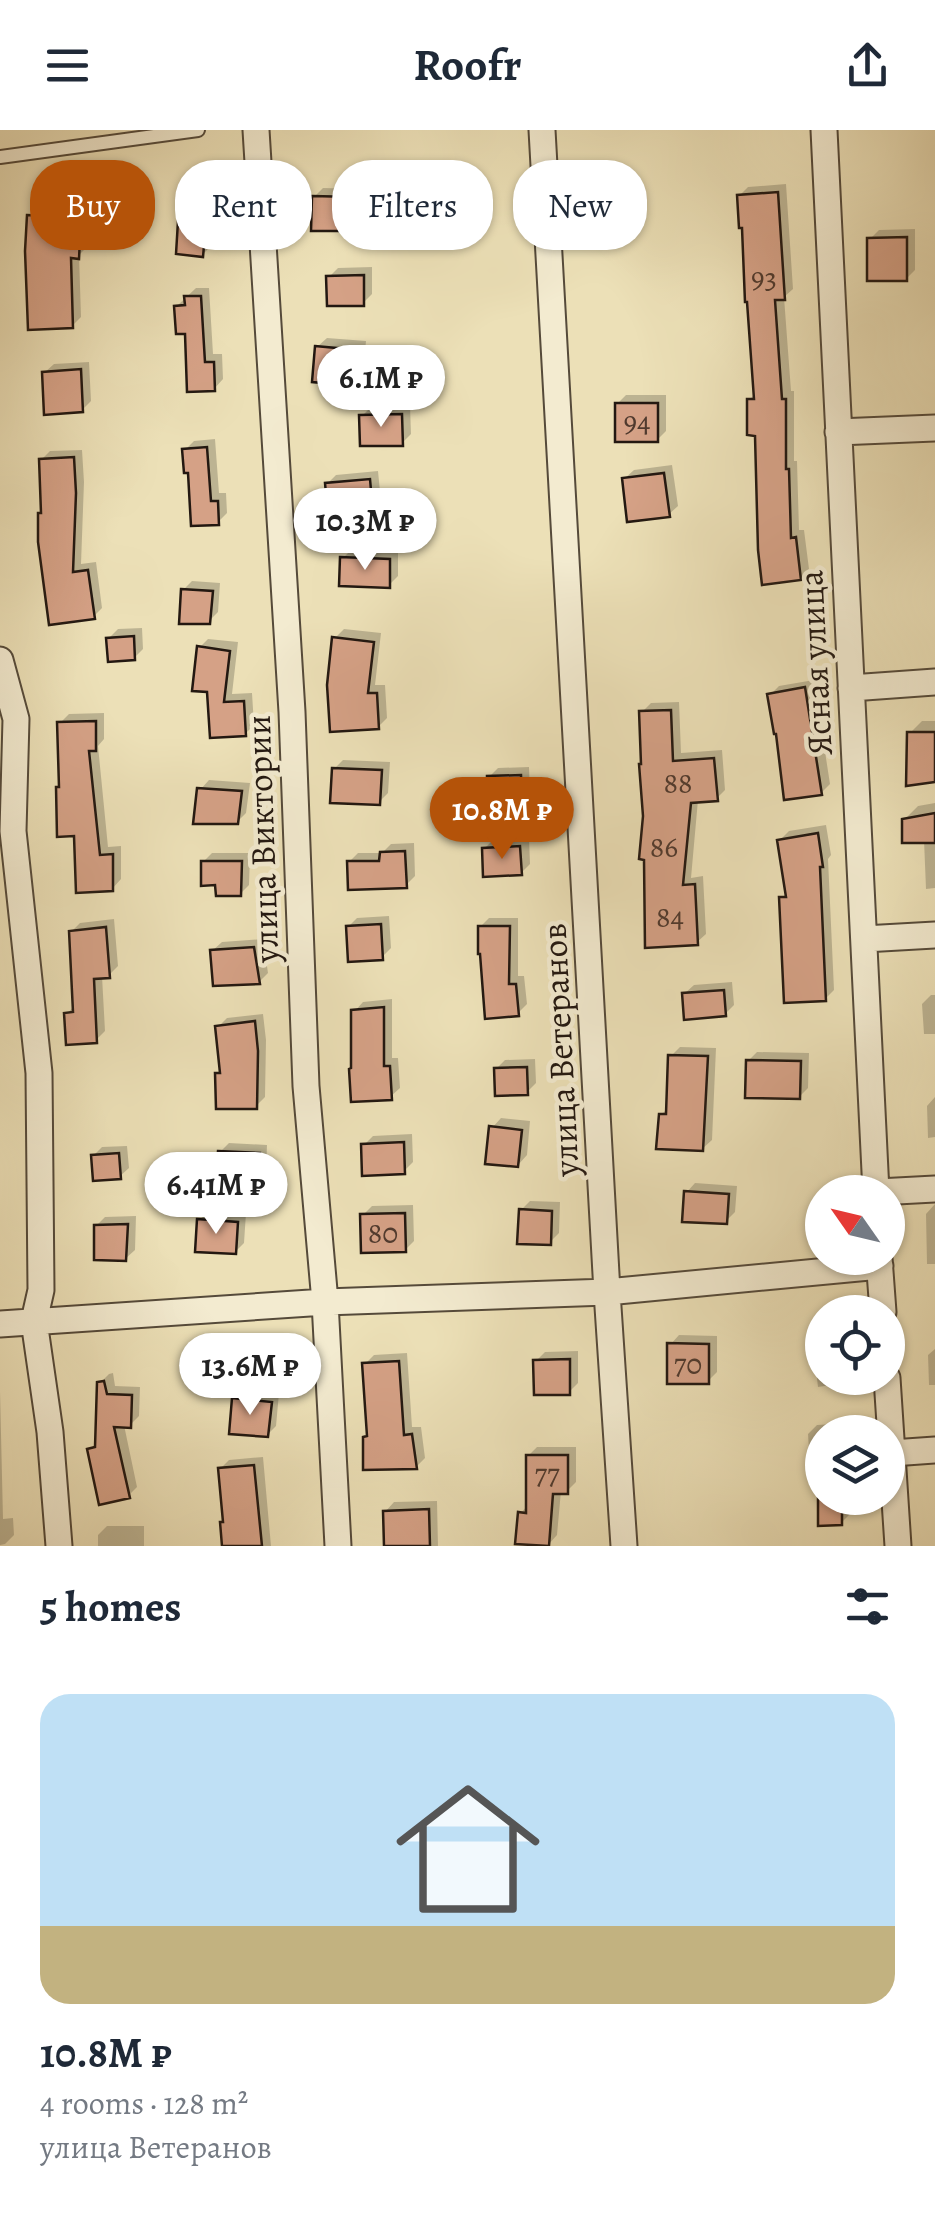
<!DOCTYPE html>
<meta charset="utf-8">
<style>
body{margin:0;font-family:Alegreya,serif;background:#f6f6f7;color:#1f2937;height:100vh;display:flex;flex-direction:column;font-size:38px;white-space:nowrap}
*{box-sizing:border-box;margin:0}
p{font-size:32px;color:#747a83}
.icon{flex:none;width:55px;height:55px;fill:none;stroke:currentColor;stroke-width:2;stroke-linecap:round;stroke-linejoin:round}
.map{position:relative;height:1416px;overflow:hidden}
.sheet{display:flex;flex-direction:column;background:#fff;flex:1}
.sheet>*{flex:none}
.banner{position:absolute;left:30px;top:30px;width:875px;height:90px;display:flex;gap:20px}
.needle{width:65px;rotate:304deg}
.controls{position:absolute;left:805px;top:1045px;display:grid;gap:20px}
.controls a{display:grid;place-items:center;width:100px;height:100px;border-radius:50%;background:#fff;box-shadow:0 2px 8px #0004;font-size:50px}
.price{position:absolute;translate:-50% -85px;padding:0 22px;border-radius:35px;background:#fff;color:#222;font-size:32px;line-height:65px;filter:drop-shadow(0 2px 5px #0008)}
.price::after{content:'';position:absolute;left:50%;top:60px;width:30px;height:22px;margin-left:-15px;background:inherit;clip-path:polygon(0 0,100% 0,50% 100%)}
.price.current{background:#b45309;color:#fff}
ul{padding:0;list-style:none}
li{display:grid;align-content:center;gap:20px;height:530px;padding:0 40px}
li+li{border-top:2px solid #e0e1e3}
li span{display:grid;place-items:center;height:310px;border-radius:30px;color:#555}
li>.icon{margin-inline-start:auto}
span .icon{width:180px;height:180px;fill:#fffc;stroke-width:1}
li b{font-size:42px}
h2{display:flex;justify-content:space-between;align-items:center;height:120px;padding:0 40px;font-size:42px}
.pill{padding:0 35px;border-radius:40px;background:#fff;box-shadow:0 2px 8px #0004;font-size:35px;line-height:90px}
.pill.current{background:#b45309;color:#fff}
header{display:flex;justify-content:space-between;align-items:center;height:130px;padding:0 40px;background:#fff;font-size:45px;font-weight:700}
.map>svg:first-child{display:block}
.shadow{fill:#0003}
.building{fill:#d5a186;stroke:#231811;stroke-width:2.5}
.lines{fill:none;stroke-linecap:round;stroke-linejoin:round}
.lane-casing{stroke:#554a3a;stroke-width:16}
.street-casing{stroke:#554a3a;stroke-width:29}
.lane{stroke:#f3ebd0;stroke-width:12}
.street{stroke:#f3ebd0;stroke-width:25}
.labels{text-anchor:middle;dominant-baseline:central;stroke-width:9;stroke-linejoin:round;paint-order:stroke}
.number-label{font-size:30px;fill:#503a2e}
.street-label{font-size:35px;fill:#231811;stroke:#f3ebd0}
</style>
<header><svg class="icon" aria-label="menu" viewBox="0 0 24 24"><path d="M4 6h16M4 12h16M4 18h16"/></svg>Roofr<svg class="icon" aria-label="share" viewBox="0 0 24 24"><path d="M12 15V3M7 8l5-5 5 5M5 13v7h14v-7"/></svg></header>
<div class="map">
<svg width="935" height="1416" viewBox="0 0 935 1416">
<rect width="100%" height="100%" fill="#ece0b7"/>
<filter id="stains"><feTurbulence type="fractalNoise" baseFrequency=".002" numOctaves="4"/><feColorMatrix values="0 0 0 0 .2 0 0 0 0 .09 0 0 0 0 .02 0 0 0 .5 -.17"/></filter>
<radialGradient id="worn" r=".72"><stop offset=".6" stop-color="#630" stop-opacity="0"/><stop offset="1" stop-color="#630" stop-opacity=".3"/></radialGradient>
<path class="shadow" d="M786,54l7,105 -9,8 7,94h3v70h3l2,69h5l5,39 -9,9 -43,-145 -8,-33 7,-7 -12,-168 -5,-29 9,-9z
M323,58l39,1 -1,30 -9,9 -38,-31z
M39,77l50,3 -2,37 -8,8 2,62 -9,9 -42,-110z
M189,83l25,1 -3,32 -9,9 -22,-33z
M915,99v41l-9,9 -36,-40 9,-9z
M372,137v27l-9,9 -34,-26 9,-9z
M196,158h13l4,66h9l1,25 -9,10 -37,-83z
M327,208l39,3 -3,33 -9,9 -37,-36z
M89,232l2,39 -9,9 -38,-37 10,-9z
M626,265h40v36l-9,9 -40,-36z
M410,276l1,28 -9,9 -40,-27 9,-9z
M215,309l4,54h7l1,20 -9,9 -27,-52 -6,-20 9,-9z
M82,320l2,32 -3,82 15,-2 6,46 -9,9 -50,-105 -2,-52 9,-9z
M672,335l6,41 -10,9 -44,-36 10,-9z
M378,341l3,31 -9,9 -45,-27 9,-9z
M352,419l46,1v26l-9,9 -46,-27z
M192,451l28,2 -2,29 -9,9 -26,-31z
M142,498l1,21 -9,9 -26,-19 10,-10z
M344,499l37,4 -6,52h10l2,33 -9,9 -43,-89z
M208,509l30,3 -6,52 20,-1 2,32 -9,9 -35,-44 -11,-42z
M814,550l16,104 -9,9 -43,-62 -8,-36 9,-9z
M679,572l2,51 41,-3 3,40 -9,9 -18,1 -7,78 12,-2 3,58 -10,9 -51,-127 -3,-104 9,-9z
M104,583v26l-6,7 10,101 13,-1v33l-9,10 -54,-101 3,-4 -1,-61 9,-9z
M922,591h13v59l-25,-47z
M343,630l47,2 -2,31 -9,9 -45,-33z
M529,637l1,31 -9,9 -32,-30 9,-9z
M209,650l41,3 -4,30 -9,9 -37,-32z
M935,673v85l-9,1 -2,-49 -20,-20 14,-14z
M826,695l5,30 -3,4 6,131 -9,9 -43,-101 6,-6 -8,-52 9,-9z
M529,708l1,26 -9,9 -37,-24 9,-9z
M414,713l1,33 -9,9 -57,-23 9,-9h24l9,-9z
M212,723h38l-1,32 -9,9 -37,-32z
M389,786l2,32 -9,9 -34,-30 9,-9z
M489,788h29v58h6l3,28 -9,9 -38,-86z
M114,789l4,47 -9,9 -7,1 3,55 -9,9 -29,-26 8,-9 -4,-73 9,-9z
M263,809l5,34 -9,9 -47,-31 10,-9z
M732,852l2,23 -9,9 -41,-20 10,-9z
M931,865h4v39h-11l-2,-30z
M392,869v59h6l2,30 -10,9 -36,-85 9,-10z
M263,884l3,26 -1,57 -9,9 -38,-32 5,-5 -5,-42 9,-9z
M680,917l36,1 -4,92 -10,9 -41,-34 7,-7 3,-52z
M757,922l52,1 -1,35 -9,9 -51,-36z
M535,929l1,24 -9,9 -31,-23 9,-9z
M935,967v40l-7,1 -1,-32z
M501,988l29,3 -3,34 -9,10 -26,-37z
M412,1004l1,28 -9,9 -40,-26 9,-9z
M229,1013l38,2 -1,27 -9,9 -37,-29z
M127,1016l2,22 -10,9 -26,-21 9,-9z
M695,1053l42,3 -2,26 -9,9 -40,-28z
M530,1071l30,1 -1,31 -9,9 -29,-32z
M935,1074v60h-8l-1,-50z
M413,1075l1,36 -9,9 -42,-35 9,-9z
M208,1081l38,2 -2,30 -9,9 -36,-31z
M136,1086l-1,34 -10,9 -29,-33 9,-9z
M679,1205l38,1v36l-9,9 -38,-36z
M935,1219v36h-6l-1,-30z
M578,1221v32l-9,9 -33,-31 9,-9z
M407,1223l5,74h9l4,31 -9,9 -47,-33 -4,-70 9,-9z
M822,1226v22h29l-6,5 -27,4 -3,-24z
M113,1243l2,13 25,1 -1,29 -9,9h-6l13,62 -9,9 -38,-47 8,-7 2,-59 9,-9z
M244,1260l35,3 -3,33 -9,9 -32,-36z
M0,1261l3,128 10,-1 1,17 -9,9 -5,1z
M851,1293l1,9h-30v66h28v16l-9,9h-20l-1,-56h-10l-2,-33 9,-9z
M537,1317h39v35l-9,9h-6l-4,44 -9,10 -28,-31 8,-9v-49z
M263,1327l8,89h-47l-4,-77 9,-9z
M437,1371l1,45h-52l-1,-34 9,-10z
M107,1396h37v20h-46v-11z"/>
<path class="building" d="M778,62l7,108h-10l7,99h4v70h3l2,69 5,-1 5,43 -39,5 -4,-35 -3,-114 -8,-1v-36h7l-7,-97h-2l-3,-74h-3l-2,-33z
M312,66l42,1 -1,34h-42z
M27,85l54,3 -2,41 -8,-1 2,70 -45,2 -3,-79z
M178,91l28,2 -3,34 -27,-3z
M907,107v44h-40v-43z
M364,145v31h-37l-1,-30z
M184,166h17l4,66h9l1,29 -28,1 -2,-58h-9l-2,-28 11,-1z
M315,216l43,4 -3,36 -43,-4z
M81,239l2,43 -39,3 -2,-43z
M615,273h43v39h-43z
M402,284l1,32h-43l-1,-31z
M207,317l4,54h7l1,24 -28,1 -3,-53h-4l-2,-24z
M74,327l2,36 -3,79 15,-2 7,49 -46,6 -11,-83v-29h3l-2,-54z
M664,343l6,44 -43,5 -5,-44z
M370,349l3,34 -45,4 -3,-34z
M340,427l50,2v29l-51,-2z
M181,459l32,2 -3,33h-31z
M134,506l1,24 -27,2 -2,-24z
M332,507l42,5 -6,51h9l2,36 -49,3 -3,-47z
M197,516l33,5 -6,51 20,-1 2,35 -36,2 -3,-46 -15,-1z
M805,557l17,108 -38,5 -8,-66h-2l-7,-40z
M671,580l2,51 41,-3 4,43 -27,2 -8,82 12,-1 3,61 -53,3 -1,-88 -5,-1 4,-43 -4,-52h2l-2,-53z
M96,591v30h-7l11,104 13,-1v37l-37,2 -2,-57 -17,1 -1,-50h3l-2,-65z
M907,602h28v50l-29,4z
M332,638l50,2 -2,35 -50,-2z
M521,645l1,34 -35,1v-34z
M197,658l45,3 -4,33h-45z
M935,683v30h-33v-24z
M818,703l5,34h-3l6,134 -42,2 -5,-106h7l-9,-57z
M520,716l2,29 -39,2 -1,-29z
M405,721l2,37 -59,2 -1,-29h32l1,-9z
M201,731h41l-1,35h-25l-1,-11 -14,1z
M381,794l2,36 -35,2 -2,-36z
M478,796h32l-1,58h7l3,32 -34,3 -5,-65h-2z
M106,797l4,51 -16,1 3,64 -31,2 -2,-32 9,-1 -4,-81z
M254,817l6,37 -47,2 -3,-36z
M724,860l2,26 -42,4 -2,-27z
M384,877v59h6l2,34 -41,2 -2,-33 2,-1v-58z
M255,891l3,30 -1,58h-41l-1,-36h5l-5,-47z
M668,925l40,1 -5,95 -47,-2 3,-35h7z
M746,930l55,1 -1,38 -55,-1z
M527,937l1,28 -33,1 -1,-28z
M489,996l33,4 -4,37 -33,-3z
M404,1012l1,32 -43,2 -1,-32z
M218,1021l42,2 -2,31 -42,-2z
M119,1023l2,26 -28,2 -2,-26z
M684,1061l45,3 -2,30 -45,-2z
M519,1079l33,2 -1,34 -34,-1z
M405,1083l1,39 -45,1 -1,-39z
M197,1089l41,3 -2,32 -41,-2z
M128,1094l-2,37 -32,-1v-35z
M667,1213l42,1v40h-42z
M570,1229v36h-36l-1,-35z
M399,1231l5,74 8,-1 5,35 -54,1v-33l4,-1 -5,-73z
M104,1251l3,13 25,1 -1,33 -17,-1 16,71 -31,7 -12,-56 8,-2 2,-65z
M232,1268l40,4 -4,35 -39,-3z
M526,1325h42v39h-15l-4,52 -34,-2 3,-32 8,1z
M254,1335l8,81h-40l-2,-24h3l-5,-54z
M818,1368h24v27l-24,1z
M429,1379l1,37h-46l-1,-35z"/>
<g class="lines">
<g class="lane-casing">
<path id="lane" d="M0,27l198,-27"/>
</g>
<g class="street-casing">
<path id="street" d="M256,0l36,582 14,374 19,216 13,244
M542,0l65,1162 17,254
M824,0l52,1062
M838,302l97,-4
M0,530l16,59 -3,112 26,242 2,217 -7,31 16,111 9,114
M851,558l84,-6
M864,809l71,-4
M878,1062l57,-3
M879,1128l4,54
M0,1194l325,-22 282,-10 273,-26
M887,1248l11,168
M892,1323l43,-3"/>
</g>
<use href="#lane" class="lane"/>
<use href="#street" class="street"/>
</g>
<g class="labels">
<g class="number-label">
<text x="764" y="148">93</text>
<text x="637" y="292">94</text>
<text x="678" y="653">88</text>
<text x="664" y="717">86</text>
<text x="670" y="787">84</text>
<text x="383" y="1103">80</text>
<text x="688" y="1234">70</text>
<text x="547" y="1344">77</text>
</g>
<g class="street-label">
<text transform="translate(815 533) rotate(-93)">Ясная улица</text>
<text transform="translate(262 709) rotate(-92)">улица Виктории</text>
<text transform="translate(560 920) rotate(-93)">улица Ветеранов</text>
</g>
</g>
<rect width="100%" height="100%" filter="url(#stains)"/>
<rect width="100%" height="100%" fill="url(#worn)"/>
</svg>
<div class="controls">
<a><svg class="needle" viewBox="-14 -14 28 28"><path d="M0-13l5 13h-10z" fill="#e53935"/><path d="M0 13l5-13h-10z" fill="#747a83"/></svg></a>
<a><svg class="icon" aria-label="locate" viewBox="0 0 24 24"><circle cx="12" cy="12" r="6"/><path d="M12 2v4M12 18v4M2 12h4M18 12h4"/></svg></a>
<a><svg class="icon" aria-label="layers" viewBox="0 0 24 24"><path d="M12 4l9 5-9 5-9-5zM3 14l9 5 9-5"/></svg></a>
</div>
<b class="price" style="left:381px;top:300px">6.1M ₽</b>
<b class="price" style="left:365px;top:443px">10.3M ₽</b>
<b class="price current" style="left:502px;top:732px">10.8M ₽</b>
<b class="price" style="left:216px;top:1107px">6.41M ₽</b>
<b class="price" style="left:250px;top:1288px">13.6M ₽</b>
<div class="banner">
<a class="pill current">Buy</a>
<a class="pill">Rent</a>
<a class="pill">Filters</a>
<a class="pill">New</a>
</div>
</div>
<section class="sheet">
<h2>5 homes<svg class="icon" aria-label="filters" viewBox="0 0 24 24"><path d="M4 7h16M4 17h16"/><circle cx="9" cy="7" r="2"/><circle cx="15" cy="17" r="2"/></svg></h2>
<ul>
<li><span style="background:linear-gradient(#bfe0f5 75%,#c2b280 0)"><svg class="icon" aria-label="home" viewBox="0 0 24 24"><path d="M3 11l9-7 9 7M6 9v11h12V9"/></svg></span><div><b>10.8M ₽</b><p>4 rooms · 128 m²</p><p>улица Ветеранов</p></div></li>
</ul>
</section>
